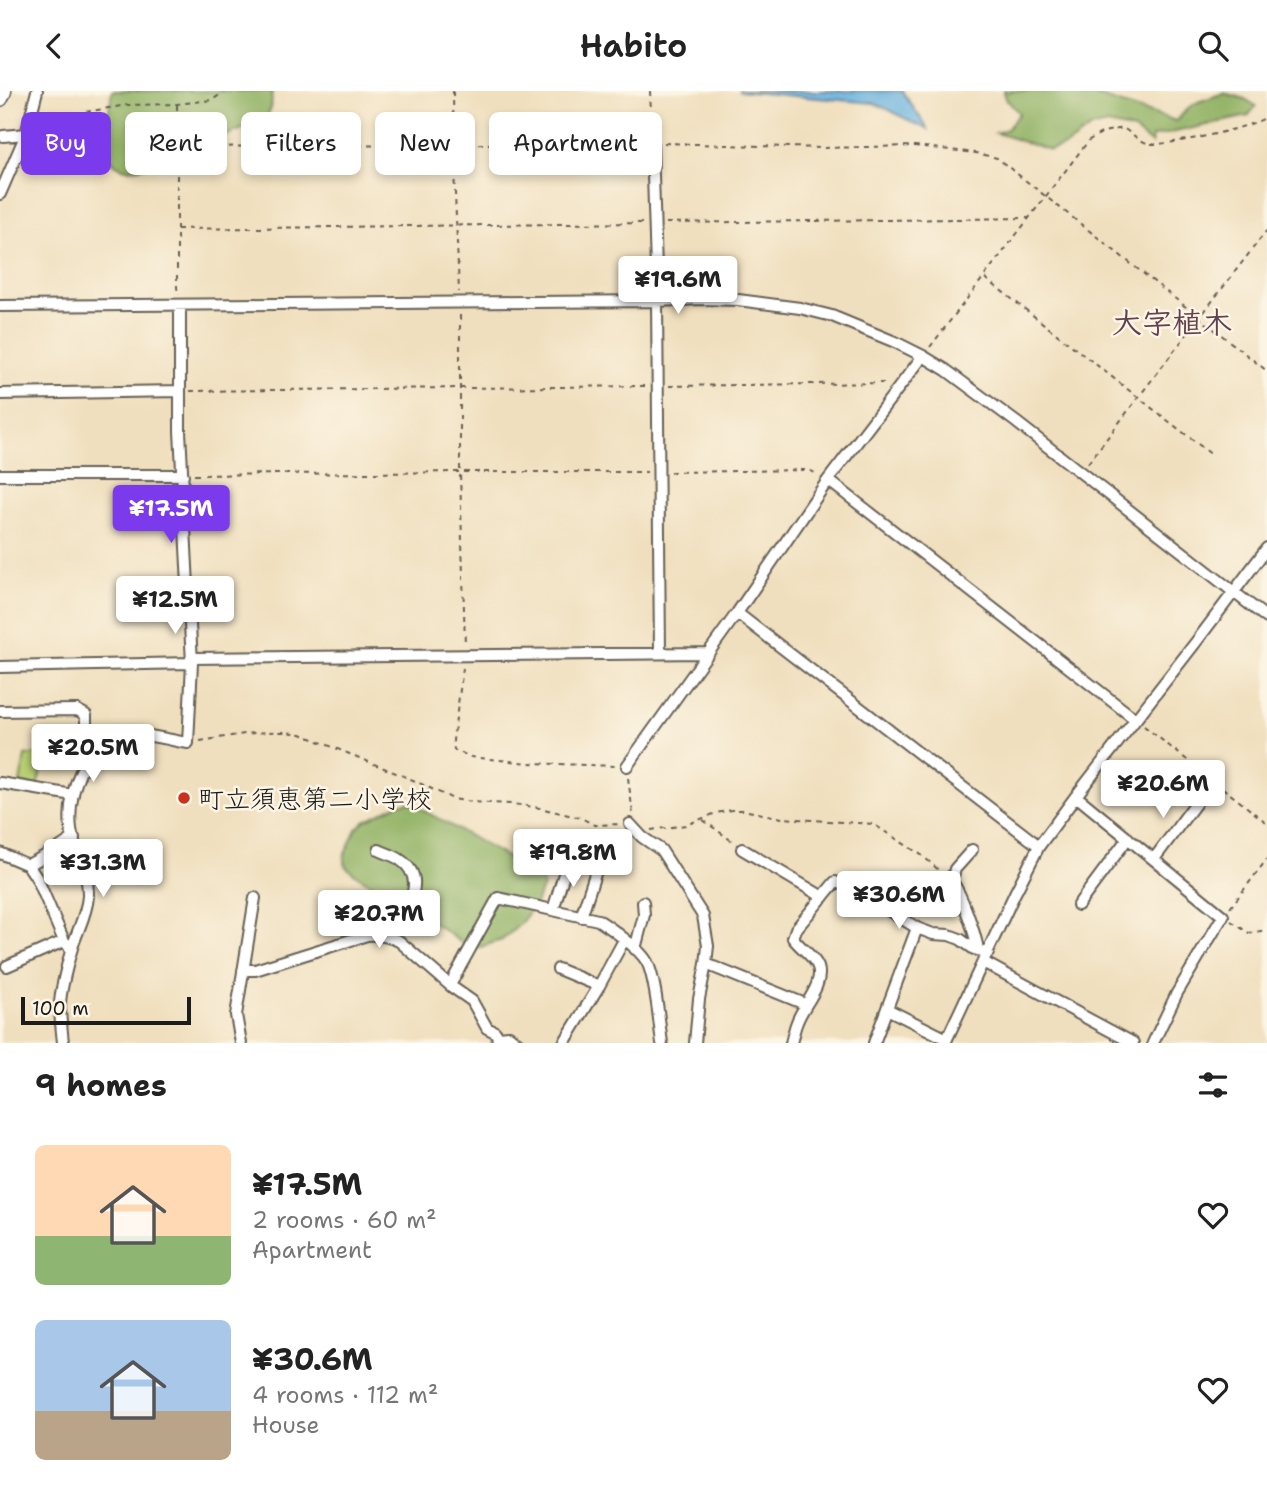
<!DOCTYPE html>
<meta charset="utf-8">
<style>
body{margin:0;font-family:"Shantell Sans","Klee One",sans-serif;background:#f2f2f2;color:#222;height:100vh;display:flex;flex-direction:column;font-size:26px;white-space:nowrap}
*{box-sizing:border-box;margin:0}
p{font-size:23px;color:#767676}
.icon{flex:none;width:38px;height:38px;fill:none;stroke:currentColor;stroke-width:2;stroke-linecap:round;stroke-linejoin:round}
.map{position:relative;height:952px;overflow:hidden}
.details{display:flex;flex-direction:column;background:#fff;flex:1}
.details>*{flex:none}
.top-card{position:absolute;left:21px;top:21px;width:700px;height:63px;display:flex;gap:14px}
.scale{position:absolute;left:21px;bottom:18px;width:170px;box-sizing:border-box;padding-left:7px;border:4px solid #1c1c1c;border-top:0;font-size:19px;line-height:24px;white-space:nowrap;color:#1c1c1c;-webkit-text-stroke:5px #fcf5e5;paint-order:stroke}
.price{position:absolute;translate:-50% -60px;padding:0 16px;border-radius:7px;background:#fff;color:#222;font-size:23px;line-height:46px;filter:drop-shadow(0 2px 4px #0008)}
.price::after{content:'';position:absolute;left:50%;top:42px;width:21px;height:16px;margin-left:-10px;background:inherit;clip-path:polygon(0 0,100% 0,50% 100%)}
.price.on{background:#7c3aed;color:#fff}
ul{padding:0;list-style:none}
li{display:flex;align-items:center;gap:21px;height:175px;padding:0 35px}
li span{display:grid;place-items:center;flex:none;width:196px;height:140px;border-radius:10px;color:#555}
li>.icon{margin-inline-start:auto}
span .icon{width:84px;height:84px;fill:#fffc;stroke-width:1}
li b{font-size:30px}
h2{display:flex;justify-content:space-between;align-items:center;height:84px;padding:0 35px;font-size:30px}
.chip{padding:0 24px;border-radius:10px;background:#fff;box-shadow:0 4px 10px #0003;font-size:24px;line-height:63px}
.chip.on{background:#7c3aed;color:#fff}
header{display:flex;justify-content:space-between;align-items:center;height:91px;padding:0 35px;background:#fff;font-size:32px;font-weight:600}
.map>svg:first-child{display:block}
.green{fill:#b8cf73;stroke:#6a7648;stroke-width:2}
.forest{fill:#92b265;stroke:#576740;stroke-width:2}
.water{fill:#67b1df;stroke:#42667e;stroke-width:2}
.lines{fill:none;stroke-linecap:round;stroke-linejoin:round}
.minor-casing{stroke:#666055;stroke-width:14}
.highway-casing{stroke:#666055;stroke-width:19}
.path{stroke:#666055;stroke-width:2;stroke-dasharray:5 5;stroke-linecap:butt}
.minor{stroke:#fff;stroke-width:10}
.highway{stroke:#fff;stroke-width:16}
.poi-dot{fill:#c8321e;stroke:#fcf5e5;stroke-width:2.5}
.labels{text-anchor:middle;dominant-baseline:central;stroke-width:5;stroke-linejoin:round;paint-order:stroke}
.poi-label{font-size:26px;fill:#1c1c1c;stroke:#fcf5e5;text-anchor:start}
.quarter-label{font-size:30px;font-weight:bold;fill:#61434f;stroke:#fcf5e5}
</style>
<header><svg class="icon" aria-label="back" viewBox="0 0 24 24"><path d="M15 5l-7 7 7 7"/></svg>Habito<svg class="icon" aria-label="search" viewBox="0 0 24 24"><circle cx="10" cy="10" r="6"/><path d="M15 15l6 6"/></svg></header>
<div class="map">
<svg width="1267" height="952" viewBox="0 0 1267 952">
<rect width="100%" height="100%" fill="#fcf5e5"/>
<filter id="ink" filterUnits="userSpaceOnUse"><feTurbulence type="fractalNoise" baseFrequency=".0143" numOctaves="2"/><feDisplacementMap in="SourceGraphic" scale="14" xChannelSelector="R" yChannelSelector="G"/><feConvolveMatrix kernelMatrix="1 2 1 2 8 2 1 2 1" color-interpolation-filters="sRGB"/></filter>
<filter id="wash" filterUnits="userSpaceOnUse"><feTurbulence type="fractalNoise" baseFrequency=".00686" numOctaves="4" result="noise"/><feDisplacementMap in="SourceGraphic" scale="28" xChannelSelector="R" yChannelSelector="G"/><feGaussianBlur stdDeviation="1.57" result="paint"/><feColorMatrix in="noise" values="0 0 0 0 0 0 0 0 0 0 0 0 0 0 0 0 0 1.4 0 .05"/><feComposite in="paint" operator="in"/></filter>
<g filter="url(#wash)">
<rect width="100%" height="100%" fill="#f0dfbe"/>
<path class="green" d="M46,662l-9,33 -17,-3 5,-27z"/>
<path class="forest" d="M112,0h160c0,17 0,22 -14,32l-114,44c-18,4 -24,3 -37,-10l-3,-14z
M1004,0h57l33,4 82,26 12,-13 10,-6 26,-9 21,6 11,7 -8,10 -96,21v7l-18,-14 -26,-6 -17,4 -26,18 -15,4 -54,-17 11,-4 12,-16 -13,-14z
M409,711l126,71 7,7 1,6 -8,18 -15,20 -18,16 -25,8 -11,-2 -46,-33 -64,-38 -10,-8 -2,-11 12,-27 8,-8 34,-17z"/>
<path class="water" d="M738,0h164l26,38c-19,-6 -36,-20 -55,-26z"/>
</g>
<g filter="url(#ink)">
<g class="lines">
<g class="minor-casing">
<path id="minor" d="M3,45l23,-2
M652,52l5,158 3,352
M0,103l26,-60 11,-43
M0,215l657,-5 45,-2 36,1 62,8 32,8 63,26 28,14 23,14 70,52 251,196
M0,303l180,-3
M0,384h183
M828,389l307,239
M737,522l302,233
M191,567l516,-5
M0,576l192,-4
M0,620l77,-1 9,5v19l11,13
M627,675l110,-153 91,-133 95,-124
M0,692l73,12
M1076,705l147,120 -46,77 -24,50
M630,733l12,13 19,13 42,66 5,30 -2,18 -7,35 -4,44
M742,758l81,48
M379,759c6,3 14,5 20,9 33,21 4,55 -12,77
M972,759l-17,19 -3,12c11,17 22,49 26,68
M0,762l28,12 10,15 26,61 7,8
M1154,768l44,-59
M28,774l28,-15 18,-12
M1078,814l50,-67
M553,819l18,-59
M581,826l15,-46
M635,858l9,-34 -1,-13
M983,871l150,81
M706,873l99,40
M7,875l57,-25
M558,878l41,17
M243,879h12l112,-35c12,-1 21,1 32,6l53,46 20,14 15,27 8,4 3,5 -1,6
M450,894l48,-87 100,22c13,8 42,29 49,42 9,17 12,61 15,81
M887,918l60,30
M498,946l11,-1 9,7
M63,952c-1,-12 -3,-25 -3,-38 0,-13 8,-44 12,-57 5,-17 15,-34 16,-52 1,-25 -14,-45 -17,-67 -4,-34 12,-84 48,-94 17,-4 51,5 69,8l4,-80 -12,-232v-125
M241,952l-5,-28 19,-117
M564,952l35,-57 25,-46
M791,952c2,-7 3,-14 6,-21 6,-17 27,-37 21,-55 -4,-11 -18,-19 -25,-29l3,-9 39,-47 16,5 66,41
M874,952l43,-115 16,6 16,1 11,4 14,10 14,4
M945,952l70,-150 24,-47 37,-50 120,-154 71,-94"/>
</g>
<g class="highway-casing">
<path id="highway" d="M0,7l3,-7"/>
</g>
<path class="path" d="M453,0l1,77 5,124
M650,0l2,41
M177,14v182l1,8
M39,37l28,-13 60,-10 50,-1 35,-4 14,-9
M664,52l157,5 94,-2 61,7 21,5 270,213
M178,56l276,-2 95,-3 92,1
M666,132l363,-5
M177,138l466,-6
M985,187l227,177
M460,224v157l5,173
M930,256l159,-207 14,-8 20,-4c8,5 19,15 28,16 22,1 98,-16 116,-27
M669,295l218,-3
M190,300l456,-5
M1088,372l179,-233
M670,381l138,-2 10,4
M194,384l266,-3h187
M463,577l-10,72 1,10 17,7 58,6 87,3
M1144,635l123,97
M200,650c34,-5 67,-13 101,-7l112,46 40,19 20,3 40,2 27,4 41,10 14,7 26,-1
M628,687l5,36
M703,729l29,21
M651,739l35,-5 30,-12 16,-3h11l39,8 91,6 50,32 20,18
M1230,817l37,-49
M1231,830l18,12 18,-3"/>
<use href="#minor" class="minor"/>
<use href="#highway" class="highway"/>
</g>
</g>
<circle class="poi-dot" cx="184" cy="707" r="7"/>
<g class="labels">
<g class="poi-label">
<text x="198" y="707">町立須恵第二小学校</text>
</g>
<g class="quarter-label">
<text x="1172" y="231">大字植木</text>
</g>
</g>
</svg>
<div class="scale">100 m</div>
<b class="price" style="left:678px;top:225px">¥19.6M</b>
<b class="price on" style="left:171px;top:454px">¥17.5M</b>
<b class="price" style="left:175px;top:545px">¥12.5M</b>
<b class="price" style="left:93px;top:693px">¥20.5M</b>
<b class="price" style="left:1163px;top:729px">¥20.6M</b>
<b class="price" style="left:573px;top:798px">¥19.8M</b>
<b class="price" style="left:103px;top:808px">¥31.3M</b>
<b class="price" style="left:899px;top:840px">¥30.6M</b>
<b class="price" style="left:379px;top:859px">¥20.7M</b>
<div class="top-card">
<a class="chip on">Buy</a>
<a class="chip">Rent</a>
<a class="chip">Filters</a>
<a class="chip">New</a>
<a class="chip">Apartment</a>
</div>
</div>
<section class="details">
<h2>9 homes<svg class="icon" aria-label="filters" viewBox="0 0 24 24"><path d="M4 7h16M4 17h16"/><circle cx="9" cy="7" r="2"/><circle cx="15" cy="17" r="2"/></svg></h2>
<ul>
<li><span style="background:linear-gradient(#ffd9b3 65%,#8fb573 0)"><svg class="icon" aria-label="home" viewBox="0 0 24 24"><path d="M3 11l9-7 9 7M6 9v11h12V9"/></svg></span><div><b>¥17.5M</b><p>2 rooms · 60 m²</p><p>Apartment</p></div><svg class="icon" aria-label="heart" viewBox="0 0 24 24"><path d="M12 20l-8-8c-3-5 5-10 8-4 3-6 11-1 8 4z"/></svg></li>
<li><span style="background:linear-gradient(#a9c7e8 65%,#b9a48a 0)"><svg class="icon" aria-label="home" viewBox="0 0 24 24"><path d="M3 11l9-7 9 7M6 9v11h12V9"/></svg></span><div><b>¥30.6M</b><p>4 rooms · 112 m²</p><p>House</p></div><svg class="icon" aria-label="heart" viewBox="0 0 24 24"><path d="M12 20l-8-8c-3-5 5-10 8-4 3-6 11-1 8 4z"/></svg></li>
</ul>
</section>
